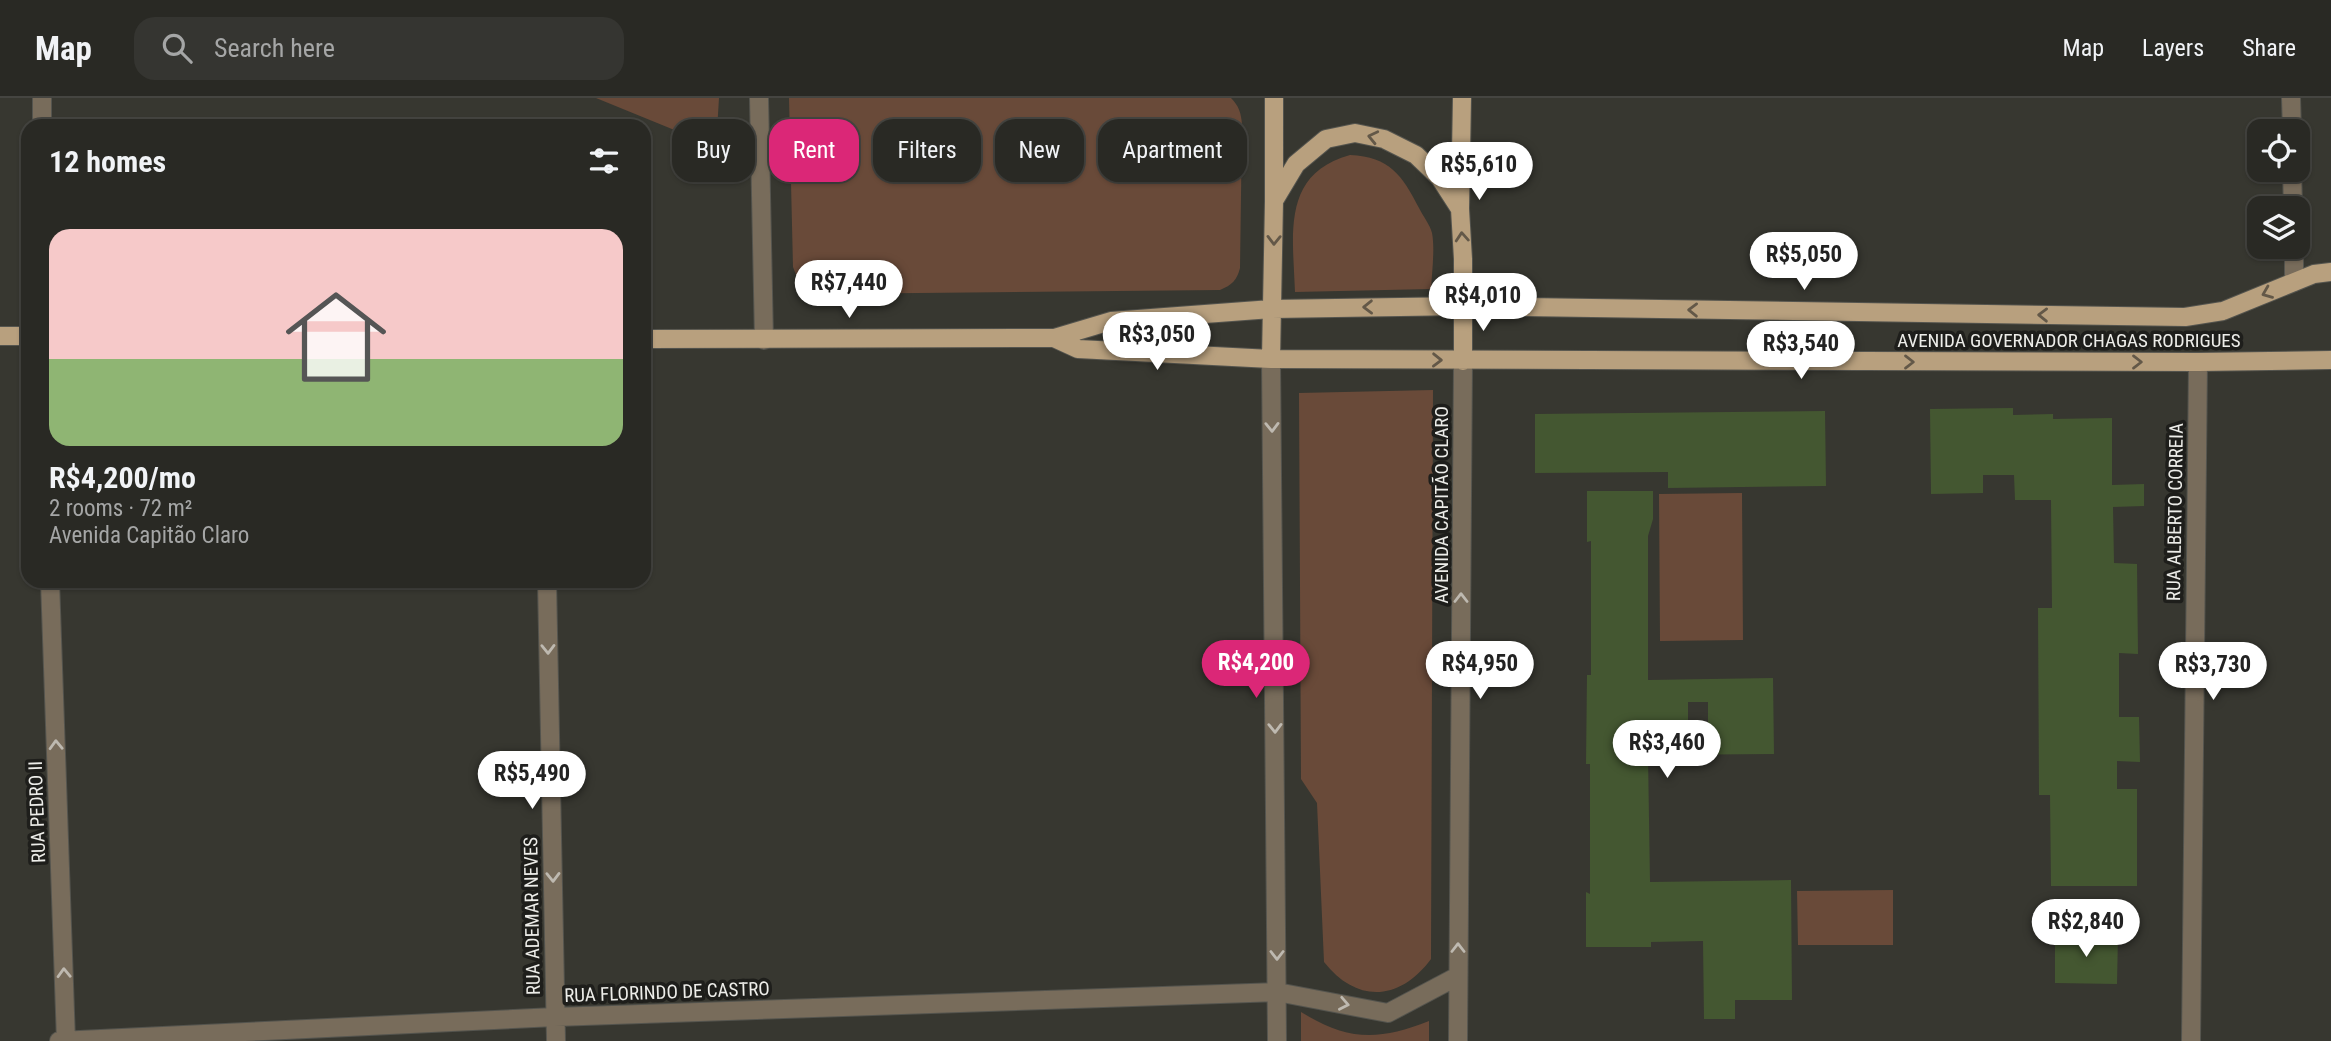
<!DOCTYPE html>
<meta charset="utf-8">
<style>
body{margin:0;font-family:"Roboto Condensed",sans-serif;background:#353531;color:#f1f3f6;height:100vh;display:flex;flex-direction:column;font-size:26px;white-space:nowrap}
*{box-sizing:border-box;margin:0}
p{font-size:23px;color:#a5a6a6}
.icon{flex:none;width:38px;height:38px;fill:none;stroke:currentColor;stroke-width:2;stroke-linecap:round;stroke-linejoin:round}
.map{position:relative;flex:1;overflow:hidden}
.drawer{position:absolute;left:21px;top:21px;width:630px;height:469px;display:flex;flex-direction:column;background:#292924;border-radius:21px;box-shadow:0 2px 5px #0004,0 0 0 2px #454541}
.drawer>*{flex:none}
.top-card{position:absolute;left:672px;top:21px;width:665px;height:63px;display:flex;gap:14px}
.controls{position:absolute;left:2247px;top:21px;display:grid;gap:14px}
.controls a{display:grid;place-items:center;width:63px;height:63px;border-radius:14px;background:#292924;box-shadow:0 2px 5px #0004,0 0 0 2px #454541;font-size:35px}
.price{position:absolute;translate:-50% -60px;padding:0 16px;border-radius:24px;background:#fff;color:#222;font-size:23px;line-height:46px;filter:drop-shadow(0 2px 4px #0008)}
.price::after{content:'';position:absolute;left:50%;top:42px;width:21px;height:16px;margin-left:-10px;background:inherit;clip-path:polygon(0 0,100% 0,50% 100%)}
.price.active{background:#db2777;color:#fff}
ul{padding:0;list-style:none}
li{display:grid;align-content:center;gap:14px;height:371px;padding:0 28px}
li+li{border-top:2px solid #454541}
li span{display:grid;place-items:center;height:217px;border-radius:21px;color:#555}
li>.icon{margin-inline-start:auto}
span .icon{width:126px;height:126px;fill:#fffc;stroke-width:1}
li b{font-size:30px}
h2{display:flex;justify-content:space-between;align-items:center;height:84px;padding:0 28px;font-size:30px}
.chip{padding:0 24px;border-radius:21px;background:#292924;box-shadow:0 2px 5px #0004,0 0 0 2px #454541;font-size:24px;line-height:63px}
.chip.active{background:#db2777;color:#fff}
header{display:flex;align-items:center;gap:42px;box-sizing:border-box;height:98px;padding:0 35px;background:#292924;border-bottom:2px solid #454541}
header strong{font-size:33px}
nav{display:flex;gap:38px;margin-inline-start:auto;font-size:24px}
.search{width:490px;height:63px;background:#353531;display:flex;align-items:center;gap:18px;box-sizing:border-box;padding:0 24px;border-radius:21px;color:#a5a6a6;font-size:26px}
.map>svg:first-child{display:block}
.green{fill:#694a39}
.building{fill:#445731;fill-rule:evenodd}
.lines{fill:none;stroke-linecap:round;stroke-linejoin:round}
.minor-casing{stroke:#54544e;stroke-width:20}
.major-casing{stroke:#54544e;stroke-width:20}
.minor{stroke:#786c5b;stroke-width:18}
.major{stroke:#b8a07e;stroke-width:18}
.oneway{stroke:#635848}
.oneway2{stroke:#beb9b0}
.labels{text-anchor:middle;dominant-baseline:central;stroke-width:7;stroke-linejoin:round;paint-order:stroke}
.street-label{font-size:19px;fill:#edede9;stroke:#1e1e1b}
</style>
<header>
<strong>Map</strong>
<div class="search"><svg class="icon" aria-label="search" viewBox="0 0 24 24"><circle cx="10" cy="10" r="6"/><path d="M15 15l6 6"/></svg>Search here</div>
<nav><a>Map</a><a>Layers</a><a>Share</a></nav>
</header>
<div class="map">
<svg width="2331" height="943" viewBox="0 0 2331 943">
<rect width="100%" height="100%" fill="#373730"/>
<path class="green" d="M596,0h123l-3,49z
M789,0h442c8,8 10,15 11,26l-2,144c-3,12 -8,17 -20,22l-400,4c-14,-6 -22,-12 -27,-27z
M1350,57c40,2 52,20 69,53 4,8 11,17 13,25 3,15 0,39 -1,56l-136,3c-2,-57 -14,-118 55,-137z
M1433,292l-2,569c-31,42 -74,45 -107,3l-7,-159 -16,-24 -2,-386z
M1742,395l1,147 -83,1 -1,-147z
M1893,792v55h-95l-1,-54z
M1301,914c47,29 77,29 128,9v20h-128z"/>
<path class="building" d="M2013,310v7l40,-1v5l59,-1v67l32,-1v22l-31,1 1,56 23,1 1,90 -19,-1v64h20l1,45 -23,-1v28h20v97h-86l-1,-91h-11l-1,-187h14l-1,-108h-36l-1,-25h-31v18l-52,1 -1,-85z
M1825,313l1,75 -158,2v-16l-133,1v-59z
M1587,393h66v28l-5,17v144l125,-2 1,76 -126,1 2,127 141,-2 1,120h-57v19h-31l-1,-78 -52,1v5h-65v-55l4,2v-130h-4l1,-89h4v-134l-4,1zM1688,604h20v23l-20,1z
M2055,837l63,1 -1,48 -62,-1z"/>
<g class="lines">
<g class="minor-casing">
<path id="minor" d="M759,0l5,242
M2291,0l1,33
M42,28v-28
M2292,72l1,38
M2294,149v35
M1271,261l6,682
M50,483l16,460
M547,483l9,460
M59,943l496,-24 722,-25 111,21 70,-37
M1458,943l5,-680
M2191,943l7,-679"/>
</g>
<g class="major-casing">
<path id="major" d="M1462,0l-2,111 3,50v102
M1275,101l21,-35 30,-25 29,-6 29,6 32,16 24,23 20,31
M0,238h28
M1054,240l24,11 193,10 927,3 133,-2
M644,241l410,-1 57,-17 161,-12 192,-3 721,11 38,-6 91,-37 17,-2
M1271,261l3,-158v-103"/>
</g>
<use href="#minor" class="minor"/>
<use href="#major" class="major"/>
</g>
<defs><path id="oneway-chevron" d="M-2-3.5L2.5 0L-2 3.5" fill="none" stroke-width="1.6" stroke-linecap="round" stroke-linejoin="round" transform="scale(1.75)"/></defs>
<g class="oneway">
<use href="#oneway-chevron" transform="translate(1373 39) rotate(-167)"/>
<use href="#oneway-chevron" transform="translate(1462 139) rotate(-94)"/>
<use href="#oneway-chevron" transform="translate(1274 142) rotate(91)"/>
<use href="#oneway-chevron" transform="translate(2267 195) rotate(158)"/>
<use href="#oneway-chevron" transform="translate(1368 209) rotate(179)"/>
<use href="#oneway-chevron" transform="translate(1693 212) rotate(-179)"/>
<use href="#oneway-chevron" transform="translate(2043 217) rotate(-179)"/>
<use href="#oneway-chevron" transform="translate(1437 262) rotate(1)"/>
<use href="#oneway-chevron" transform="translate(1909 264)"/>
<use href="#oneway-chevron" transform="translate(2137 264)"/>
</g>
<g class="oneway2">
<use href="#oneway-chevron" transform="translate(1272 329) rotate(89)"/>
<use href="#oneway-chevron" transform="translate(1461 500) rotate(-90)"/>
<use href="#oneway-chevron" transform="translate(548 551) rotate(89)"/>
<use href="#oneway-chevron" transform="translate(1275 630) rotate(89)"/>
<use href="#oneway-chevron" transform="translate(56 647) rotate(-92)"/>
<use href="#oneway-chevron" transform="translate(553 779) rotate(89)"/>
<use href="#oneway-chevron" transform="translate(1458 850) rotate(-90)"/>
<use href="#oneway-chevron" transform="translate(1277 857) rotate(90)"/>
<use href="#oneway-chevron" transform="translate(64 875) rotate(-92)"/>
<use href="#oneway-chevron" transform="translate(1344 906) rotate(11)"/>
</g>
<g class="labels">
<g class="street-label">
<text x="2069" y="242">AVENIDA GOVERNADOR CHAGAS RODRIGUES</text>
<text transform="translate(1441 407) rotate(-90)">AVENIDA CAPITÃO CLARO</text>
<text transform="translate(2175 414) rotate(-89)">RUA ALBERTO CORREIA</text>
<text transform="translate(37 714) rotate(-92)">RUA PEDRO II</text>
<text transform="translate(532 818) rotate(-91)">RUA ADEMAR NEVES</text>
<text transform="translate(667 894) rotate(-2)">RUA FLORINDO DE CASTRO</text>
</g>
</g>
</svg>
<div class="controls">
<a><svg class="icon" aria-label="locate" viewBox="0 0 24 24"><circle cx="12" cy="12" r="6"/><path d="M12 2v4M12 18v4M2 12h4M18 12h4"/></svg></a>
<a><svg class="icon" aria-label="layers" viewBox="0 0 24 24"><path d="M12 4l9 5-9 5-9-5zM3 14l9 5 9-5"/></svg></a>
</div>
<b class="price" style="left:1479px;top:104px">R$5,610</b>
<b class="price" style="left:1804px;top:194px">R$5,050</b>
<b class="price" style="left:849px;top:222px">R$7,440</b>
<b class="price" style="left:1483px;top:235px">R$4,010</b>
<b class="price" style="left:1157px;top:274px">R$3,050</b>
<b class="price" style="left:1801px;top:283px">R$3,540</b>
<b class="price active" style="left:1256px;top:602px">R$4,200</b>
<b class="price" style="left:1480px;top:603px">R$4,950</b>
<b class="price" style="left:2213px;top:604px">R$3,730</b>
<b class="price" style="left:1667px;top:682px">R$3,460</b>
<b class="price" style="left:532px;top:713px">R$5,490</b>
<b class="price" style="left:2086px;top:861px">R$2,840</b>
<div class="top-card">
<a class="chip">Buy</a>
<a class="chip active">Rent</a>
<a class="chip">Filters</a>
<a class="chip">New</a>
<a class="chip">Apartment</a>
</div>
<section class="drawer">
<h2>12 homes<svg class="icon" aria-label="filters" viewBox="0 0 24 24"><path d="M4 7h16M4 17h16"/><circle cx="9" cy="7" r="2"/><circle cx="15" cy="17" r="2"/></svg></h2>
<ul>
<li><span style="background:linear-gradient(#f6c9c9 60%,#8fb573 0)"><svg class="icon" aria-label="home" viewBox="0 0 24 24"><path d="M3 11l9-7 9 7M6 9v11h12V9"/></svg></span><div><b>R$4,200/mo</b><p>2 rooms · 72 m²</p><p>Avenida Capitão Claro</p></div></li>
</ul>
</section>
</div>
